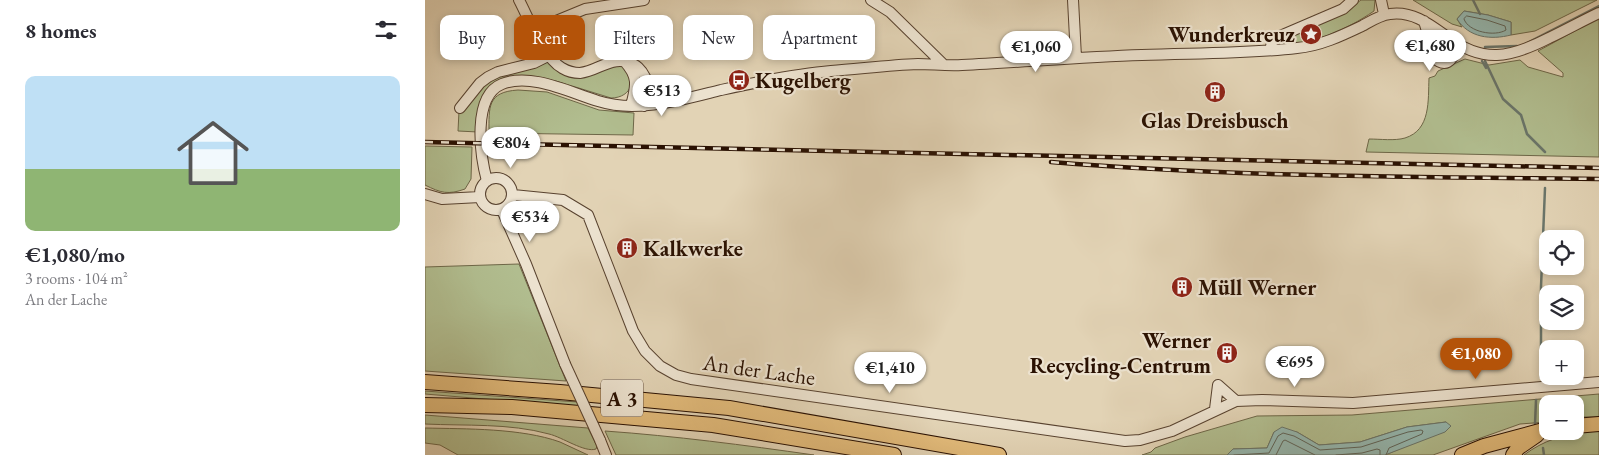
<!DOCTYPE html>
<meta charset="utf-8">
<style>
body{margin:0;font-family:"EB Garamond",serif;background:#f7f7f7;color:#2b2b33;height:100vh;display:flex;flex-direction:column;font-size:19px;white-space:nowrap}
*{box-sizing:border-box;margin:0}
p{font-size:16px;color:#7c7c81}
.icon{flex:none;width:28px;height:28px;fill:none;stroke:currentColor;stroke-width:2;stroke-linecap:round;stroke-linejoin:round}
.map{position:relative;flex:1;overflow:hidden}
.details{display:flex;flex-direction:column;background:#fff;width:425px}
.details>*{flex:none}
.top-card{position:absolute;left:15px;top:15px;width:475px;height:45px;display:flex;gap:10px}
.controls{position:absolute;left:1114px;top:230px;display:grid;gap:10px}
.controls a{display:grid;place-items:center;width:45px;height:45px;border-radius:10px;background:#fff;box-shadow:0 2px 8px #0003;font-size:25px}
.price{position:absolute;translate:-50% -42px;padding:0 11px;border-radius:18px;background:#fff;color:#222;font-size:16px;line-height:32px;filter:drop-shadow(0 1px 2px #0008)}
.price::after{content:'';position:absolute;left:50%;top:30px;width:15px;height:11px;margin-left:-8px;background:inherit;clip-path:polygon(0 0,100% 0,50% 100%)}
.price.selected{background:#b45309;color:#fff}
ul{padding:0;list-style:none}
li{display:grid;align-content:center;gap:10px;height:265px;padding:0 25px}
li+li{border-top:1px solid #e1e1e2}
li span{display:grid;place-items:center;height:155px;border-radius:10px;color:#555}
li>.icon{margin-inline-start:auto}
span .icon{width:90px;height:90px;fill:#fffc;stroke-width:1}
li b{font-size:21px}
h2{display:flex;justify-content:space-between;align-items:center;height:60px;padding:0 25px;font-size:21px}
.tag{padding:0 18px;border-radius:10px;background:#fff;box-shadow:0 2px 8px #0003;font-size:18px;line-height:45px}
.tag.selected{background:#b45309;color:#fff}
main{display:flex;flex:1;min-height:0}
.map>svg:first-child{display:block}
.green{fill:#b1bd8f;stroke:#6e6748}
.water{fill:#95b7af;stroke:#6a756a}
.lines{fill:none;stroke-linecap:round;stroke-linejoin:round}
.shore{stroke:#606458;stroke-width:1}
.stream{stroke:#6a756a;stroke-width:2.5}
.minor-casing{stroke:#58422f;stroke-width:12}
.highway-casing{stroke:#2a1102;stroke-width:16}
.minor{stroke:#ece2cf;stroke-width:10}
.highway{stroke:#e1ba7a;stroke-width:14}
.rail-casing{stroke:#2a1102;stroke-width:4.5}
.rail{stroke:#ece2cf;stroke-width:2.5;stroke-dasharray:8;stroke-linecap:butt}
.minor-bridge-casing{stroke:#58422f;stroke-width:12;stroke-linecap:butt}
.minor-bridge{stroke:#ece2cf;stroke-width:10}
.labels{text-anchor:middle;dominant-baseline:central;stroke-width:4.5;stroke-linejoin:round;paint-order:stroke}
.shield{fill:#ece2cf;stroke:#645040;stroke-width:1}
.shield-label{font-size:21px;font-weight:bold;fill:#2a1102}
.poi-label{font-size:22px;font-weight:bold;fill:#2a1102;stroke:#ece2cf;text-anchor:start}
.street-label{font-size:22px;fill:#2a1102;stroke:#ece2cf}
</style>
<main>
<section class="details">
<h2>8 homes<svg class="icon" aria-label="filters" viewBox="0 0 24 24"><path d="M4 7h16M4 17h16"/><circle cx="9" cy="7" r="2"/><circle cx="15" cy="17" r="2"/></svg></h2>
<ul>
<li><span style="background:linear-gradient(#bfe0f5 60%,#8fb573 0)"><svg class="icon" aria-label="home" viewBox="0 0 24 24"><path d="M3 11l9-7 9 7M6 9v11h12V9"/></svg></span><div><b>€1,080/mo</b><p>3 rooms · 104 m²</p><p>An der Lache</p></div></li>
</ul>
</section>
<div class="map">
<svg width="1174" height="455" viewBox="0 0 1174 455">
<rect width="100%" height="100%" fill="#e2d3b5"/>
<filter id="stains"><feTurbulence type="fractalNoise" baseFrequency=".004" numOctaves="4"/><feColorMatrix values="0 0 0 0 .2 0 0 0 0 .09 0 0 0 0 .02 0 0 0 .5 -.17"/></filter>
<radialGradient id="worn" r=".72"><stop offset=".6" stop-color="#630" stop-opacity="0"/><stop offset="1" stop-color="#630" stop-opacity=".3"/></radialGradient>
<path class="green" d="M936,0h14l-1,11c-29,20 -60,32 -95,35l-2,-4 73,-34z
M988,0h184l-62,31 -24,4v-13l-23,-7 -24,-4 -7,8 5,8 -10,-3z
M1174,18v139l-233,-5 3,-13c11,0 26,2 36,-1 26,-8 23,-38 24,-60l6,-2 3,-5 27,-12 24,6 31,-5 8,7 35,10v-4l-25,-22z
M121,60l9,9 6,3 60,-6c18,11 11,32 -10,32l-55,-17 -23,-2 -41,6 -10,11 -3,11 -1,25 -20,-1 1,-20 19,-22 15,-11z
M93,90l29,2 52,18 35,3 -1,22 -144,-2c0,-26 -2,-41 29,-43z
M0,146l47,1 -1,32 -6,10c-17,6 -24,4 -40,-4z
M94,264l47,117 -141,-10v-104z
M0,391l152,11 2,5 -154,-13z
M1174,394v23h-24v-13h-28v18l-27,2 -87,31h-48l38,-16 23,-17 -39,5 -47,15 -41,3 -22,-13h-23l-7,16 -34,1 -6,6h-85l9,-3 4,-4 30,-11 72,-21 95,-1z
M0,415l163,13 9,18 -1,3c-11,4 -34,-12 -47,-15 -40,-11 -83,-8 -124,-10z
M0,428c41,1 96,0 135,14 9,4 19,9 28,13h-130l-18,-10 -15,-2z
M180,431c70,5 139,14 209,24h-198z
M1162,431h12v24h-75c20,-15 39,-20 63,-24z"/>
<path class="water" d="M1039,11l24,4 23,7v13c-20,5 -42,3 -54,-16z
M1021,422l5,4 -6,6 -60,23h-158l6,-6 34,-1 7,-16 8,-5 15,5 22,13 41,-3 47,-15z"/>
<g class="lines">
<path class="shore" d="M1042,16l20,4 18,6 1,4c-11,7 -38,2 -42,-11z
M809,455l35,-2 9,-17 5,-3 11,3 26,14 41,-3 47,-15 13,-2 2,1 -1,3 -33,14 -3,7
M851,455l7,-14 2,-1 30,15
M911,455l26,-2 15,-4 3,1v5"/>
<path class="stream" d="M1048,0l7,14
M1100,44l74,-38
M1060,49v-2l32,-1
M1057,61l4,7
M1060,61l18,38 18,16 6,19 18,18
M1116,378v-91l4,-99
M1110,424l1,-24
M1118,448l1,7"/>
<g class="minor-casing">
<path id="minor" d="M94,0c10,19 25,58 43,68 5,3 12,5 18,5 18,-2 29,-16 48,-11 9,3 13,7 17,15 5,11 4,19 -1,29
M446,0l19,12 53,52
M648,0l3,57
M956,0l3,14
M999,21l5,17 2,18c16,14 20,5 28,-10
M109,30l51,-21 59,-9
M845,50l3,-11 70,-30 10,-9
M199,61c15,16 12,25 7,45
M224,83c7,11 13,15 26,18
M35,108l20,-25 8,-6 10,-5 36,-9 14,-7
M55 194a16 16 0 1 1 32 0a16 16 0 1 1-32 0Z
M62,181c-7,-26 -15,-85 15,-97 29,-12 69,9 96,17 16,5 33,6 50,4 25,-2 49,-9 73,-15 36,-8 73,-16 110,-19 28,-2 59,-6 87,-7 14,0 29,2 44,1 60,-3 120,-8 180,-10 52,-2 104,-1 155,-7 23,-2 44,-12 65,-22 9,-5 18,-11 28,-12 22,-3 38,9 56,22 37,28 64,22 103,2 17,-8 33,-17 50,-25
M0,194l17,5 38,-2
M88,195l50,5 25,15 45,116 12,20 15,15 16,9 15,4 434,62 15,-1 32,-9 64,-30 26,-1 91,3 246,-21
M77,210l24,54 39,100
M793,385l18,16
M790,409l3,-24
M175,440l6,15"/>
</g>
<g class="highway-casing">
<path id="highway" d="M0,382l135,10 169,16 270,47
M0,405l87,2 201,18 181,30
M1150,426l24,-2
M1037,455l22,-9 63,-17
M1088,455l5,-7 19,-13"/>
</g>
<use href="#minor" class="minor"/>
<use href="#highway" class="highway"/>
<g class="rail-casing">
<path id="rail" d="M0,142l1174,26
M626,162c182,15 365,15 548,17"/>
</g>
<use href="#rail" class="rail"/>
<g class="minor-bridge-casing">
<path id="minor-bridge" d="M140,364l35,76"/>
</g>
<use href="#minor-bridge" class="minor-bridge"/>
</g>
<defs>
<g id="sight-disc" transform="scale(1.125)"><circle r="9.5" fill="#8f2418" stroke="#ece2cf"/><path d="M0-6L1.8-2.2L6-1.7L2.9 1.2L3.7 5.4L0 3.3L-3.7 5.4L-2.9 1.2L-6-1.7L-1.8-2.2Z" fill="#fff"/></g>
<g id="bus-disc" transform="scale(1.125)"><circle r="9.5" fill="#8f2418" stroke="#ece2cf"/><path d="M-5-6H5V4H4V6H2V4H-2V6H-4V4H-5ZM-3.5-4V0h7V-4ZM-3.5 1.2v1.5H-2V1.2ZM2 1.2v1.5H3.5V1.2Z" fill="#fff"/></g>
<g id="building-disc" transform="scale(1.125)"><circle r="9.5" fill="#8f2418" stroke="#ece2cf"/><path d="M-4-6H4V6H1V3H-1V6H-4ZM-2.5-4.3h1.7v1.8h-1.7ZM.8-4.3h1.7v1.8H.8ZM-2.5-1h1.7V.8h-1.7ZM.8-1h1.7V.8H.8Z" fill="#fff"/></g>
</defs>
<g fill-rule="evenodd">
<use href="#sight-disc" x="886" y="34"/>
<use href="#bus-disc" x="314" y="80"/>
<use href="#building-disc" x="790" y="92"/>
<use href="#building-disc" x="202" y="248"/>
<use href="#building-disc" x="757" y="287"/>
<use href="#building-disc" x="802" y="353"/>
</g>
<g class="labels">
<rect class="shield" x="176" y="379.5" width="42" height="37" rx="4"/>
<g class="shield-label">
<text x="197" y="398">A 3</text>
</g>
<g class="poi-label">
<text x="870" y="34" text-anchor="end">Wunderkreuz</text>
<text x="330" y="80">Kugelberg</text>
<text x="790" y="120" text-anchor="middle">Glas Dreisbusch</text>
<text x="218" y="248">Kalkwerke</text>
<text x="773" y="287">Müll Werner</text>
<text x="786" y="340" text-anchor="end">Werner<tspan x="786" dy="25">Recycling-Centrum</tspan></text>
</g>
<g class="street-label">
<text transform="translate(334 370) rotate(8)">An der Lache</text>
</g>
</g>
<rect width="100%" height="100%" filter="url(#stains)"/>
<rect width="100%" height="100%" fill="url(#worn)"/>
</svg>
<div class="controls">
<a><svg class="icon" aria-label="locate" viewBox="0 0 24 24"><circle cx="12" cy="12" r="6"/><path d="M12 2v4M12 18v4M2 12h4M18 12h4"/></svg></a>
<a><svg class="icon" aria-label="layers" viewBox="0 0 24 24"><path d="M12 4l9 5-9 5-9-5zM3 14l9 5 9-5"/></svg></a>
<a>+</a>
<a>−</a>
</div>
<b class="price" style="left:1005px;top:72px">€1,680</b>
<b class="price" style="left:611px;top:73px">€1,060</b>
<b class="price" style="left:237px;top:117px">€513</b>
<b class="price" style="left:86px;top:169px">€804</b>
<b class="price" style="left:105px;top:243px">€534</b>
<b class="price selected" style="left:1051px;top:380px">€1,080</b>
<b class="price" style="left:870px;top:388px">€695</b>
<b class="price" style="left:465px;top:394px">€1,410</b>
<div class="top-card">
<a class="tag">Buy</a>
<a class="tag selected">Rent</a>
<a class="tag">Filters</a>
<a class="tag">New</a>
<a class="tag">Apartment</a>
</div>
</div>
</main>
